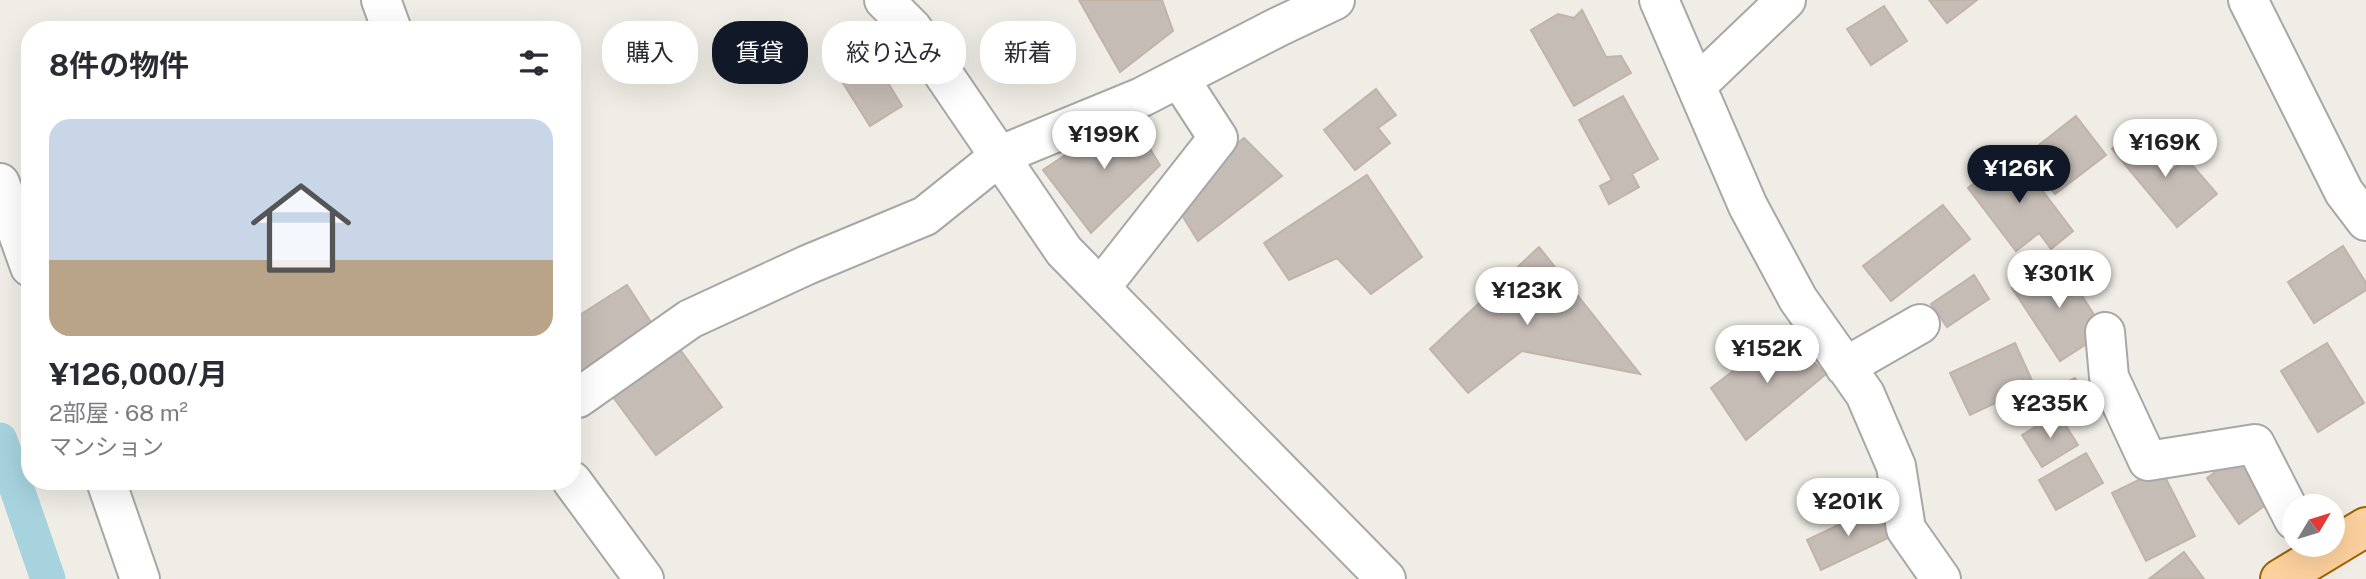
<!DOCTYPE html>
<html lang="ja">
<meta charset="utf-8">
<style>
body{margin:0;font-family:"Public Sans","Noto Sans JP",sans-serif;background:#f7f7f7;color:#2b2b33;height:100vh;display:flex;flex-direction:column;font-size:26px;white-space:nowrap}
*{box-sizing:border-box;margin:0}
p{font-size:23px;color:#7c7c81}
.icon{flex:none;width:38px;height:38px;fill:none;stroke:currentColor;stroke-width:2;stroke-linecap:round;stroke-linejoin:round}
.map{position:relative;flex:1;overflow:hidden}
.details{position:absolute;left:21px;top:21px;width:560px;height:469px;display:flex;flex-direction:column;background:#fff;border-radius:28px;box-shadow:0 7px 28px #0002}
.details>*{flex:none}
.hud{position:absolute;left:602px;top:21px;width:665px;height:63px;display:flex;gap:14px}
.needle{width:46px;rotate:52deg}
.buttons{position:absolute;left:2282px;top:494px;display:grid;gap:14px}
.buttons a{display:grid;place-items:center;width:63px;height:63px;border-radius:50%;background:#fff;box-shadow:0 7px 28px #0002;font-size:35px}
.price{position:absolute;translate:-50% -60px;padding:0 16px;border-radius:24px;background:#fff;color:#222;font-size:23px;line-height:46px;filter:drop-shadow(0 2px 4px #0008)}
.price::after{content:'';position:absolute;left:50%;top:42px;width:21px;height:16px;margin-left:-10px;background:inherit;clip-path:polygon(0 0,100% 0,50% 100%)}
.price.active{background:#111827;color:#fff}
ul{padding:0;list-style:none}
li{display:grid;align-content:center;gap:14px;height:371px;padding:0 28px}
li+li{border-top:2px solid #e1e1e2}
li span{display:grid;place-items:center;height:217px;border-radius:21px;color:#555}
li>.icon{margin-inline-start:auto}
span .icon{width:126px;height:126px;fill:#fffc;stroke-width:1}
li b{font-size:30px}
h2{display:flex;justify-content:space-between;align-items:center;height:84px;padding:0 28px;font-size:30px}
.tag{padding:0 24px;border-radius:28px;background:#fff;box-shadow:0 7px 28px #0002;font-size:24px;line-height:63px}
.tag.active{background:#111827;color:#fff}
.map>svg:first-child{display:block}
.lines{fill:none;stroke-linecap:round;stroke-linejoin:round}
.canal{stroke:#a6d3de;stroke-width:35}
.building{fill:#c5bcb5;stroke:#c2b3a8;stroke-width:2}
.minor-casing{stroke:#a7a7a7;stroke-width:42}
.major-casing{stroke:#9b6400;stroke-width:42}
.minor{stroke:#fff;stroke-width:38}
.major{stroke:#fdd19e;stroke-width:38}
</style>
<div class="map">
<svg width="2366" height="579" viewBox="0 0 2366 579">
<rect width="100%" height="100%" fill="#f0ede6"/>
<g class="lines">
<path class="canal" d="M0,440l48,139"/>
</g>
<path class="building" d="M1079,0h83l11,31 -53,41z
M1929,0h48l-30,23z
M1884,6l23,35 -36,24 -24,-36z
M1582,10l24,47 15,-1 10,17 -57,33 -43,-76 27,-16 16,4z
M876,63l26,43 -32,20 -27,-43z
M1376,89l20,26 -18,13 12,15 -35,27 -31,-40z
M1623,96l35,63 -26,15 7,13 -30,17 -9,-18 12,-6 -33,-60z
M1128,113l32,52 -69,68 -48,-63z
M2076,116l30,39 -51,39 -30,-38z
M2136,129l35,42 15,-13 31,36 -40,33 -65,-78z
M1244,138l38,38 -84,65 -29,-47z
M2014,153l59,78 -22,18 -12,-16 -23,18 -48,-63z
M1367,175l55,82 -51,37 -34,-36 -48,22 -25,-37z
M30,189v35l-11,-31z
M1943,205l27,34 -79,62 -28,-35z
M2343,246l23,37v7l-52,33 -26,-41z
M1539,247l101,127 -118,-23 -54,42 -38,-44z
M2058,258l47,74 -45,29 -48,-73z
M1974,275l15,24 -42,28 -16,-23z
M627,285l27,42 -78,51 -4,-6v-52z
M1783,333l43,41 -80,66 -35,-52z
M2015,343l19,42 -64,30 -20,-42z
M2327,343l37,60 -46,29 -37,-61z
M676,344l46,63 -66,48 -46,-62z
M2075,378l8,16 -36,18 -8,-16z
M2058,413l20,32 -36,22 -20,-32z
M2086,453l17,30 -47,27 -17,-30z
M2242,453l32,46 -35,25 -32,-46z
M2161,469l34,67 -49,25 -34,-68z
M1876,507l14,30 -69,33 -14,-30z
M2184,552l20,27h-55z"/>
<g class="lines">
<g class="minor-casing">
<path id="minor" d="M381,0l11,30
M884,0l28,28 152,223 322,328
M1659,0l89,206 50,93 67,95 31,72 10,63 35,50
M2248,0l96,192 22,29
M1696,86l90,-86
M0,183l30,84
M1101,287l117,-149 -39,-60
M2105,332l4,45 39,84 107,-17 39,76
M1845,367l75,-43
M572,391l6,7 112,-79 117,-54 118,-49 76,-61 141,-58 136,-70 57,-27
M106,481l34,98
M572,481l72,98"/>
</g>
<g class="major-casing">
<path id="major" d="M2280,579l86,-52"/>
</g>
<use href="#minor" class="minor"/>
<use href="#major" class="major"/>
</g>
</svg>
<div class="buttons">
<a><svg class="needle" viewBox="-14 -14 28 28"><path d="M0-13l5 13h-10z" fill="#e53935"/><path d="M0 13l5-13h-10z" fill="#7c7c81"/></svg></a>
</div>
<b class="price" style="left:1104px;top:171px">¥199K</b>
<b class="price" style="left:2165px;top:179px">¥169K</b>
<b class="price active" style="left:2019px;top:205px">¥126K</b>
<b class="price" style="left:2059px;top:310px">¥301K</b>
<b class="price" style="left:1527px;top:327px">¥123K</b>
<b class="price" style="left:1767px;top:385px">¥152K</b>
<b class="price" style="left:2050px;top:440px">¥235K</b>
<b class="price" style="left:1848px;top:538px">¥201K</b>
<div class="hud">
<a class="tag">購入</a>
<a class="tag active">賃貸</a>
<a class="tag">絞り込み</a>
<a class="tag">新着</a>
</div>
<section class="details">
<h2>8件の物件<svg class="icon" aria-label="filters" viewBox="0 0 24 24"><path d="M4 7h16M4 17h16"/><circle cx="9" cy="7" r="2"/><circle cx="15" cy="17" r="2"/></svg></h2>
<ul>
<li><span style="background:linear-gradient(#c9d6e8 65%,#b9a48a 0)"><svg class="icon" aria-label="home" viewBox="0 0 24 24"><path d="M3 11l9-7 9 7M6 9v11h12V9"/></svg></span><div><b>¥126,000/月</b><p>2部屋 · 68 m²</p><p>マンション</p></div></li>
</ul>
</section>
</div>
